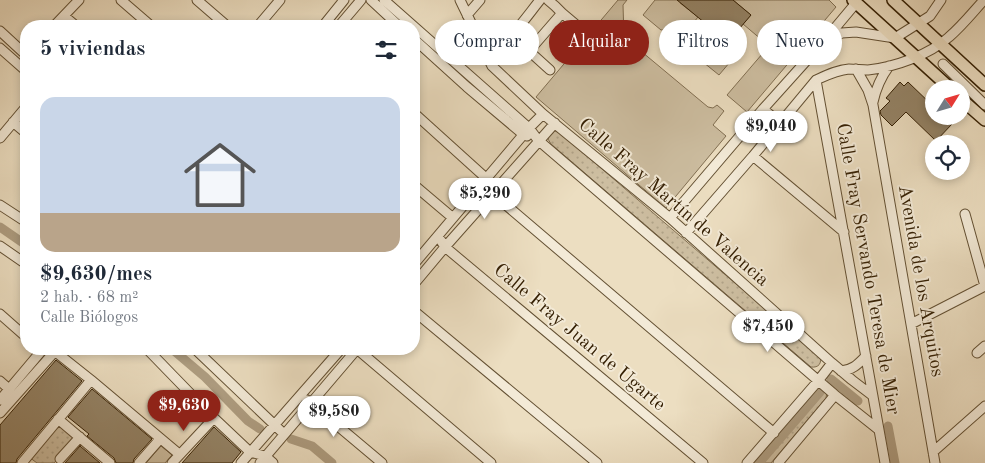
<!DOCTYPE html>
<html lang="es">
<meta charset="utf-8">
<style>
body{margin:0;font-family:"Old Standard TT",serif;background:#f6f6f7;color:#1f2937;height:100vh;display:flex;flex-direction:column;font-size:19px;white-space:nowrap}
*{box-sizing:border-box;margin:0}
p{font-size:16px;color:#747a83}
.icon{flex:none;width:28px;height:28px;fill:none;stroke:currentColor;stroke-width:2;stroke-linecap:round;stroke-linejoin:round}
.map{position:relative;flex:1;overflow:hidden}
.panel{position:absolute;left:20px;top:20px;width:400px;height:335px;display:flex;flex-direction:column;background:#fff;border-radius:20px;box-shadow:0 2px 8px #0003}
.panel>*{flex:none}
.guide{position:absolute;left:435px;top:20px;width:475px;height:45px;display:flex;gap:10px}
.needle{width:32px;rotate:53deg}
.buttons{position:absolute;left:925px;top:80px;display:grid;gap:10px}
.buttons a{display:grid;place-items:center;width:45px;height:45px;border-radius:50%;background:#fff;box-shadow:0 2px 8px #0003;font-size:25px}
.price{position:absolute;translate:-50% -42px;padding:0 11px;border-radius:18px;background:#fff;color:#222;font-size:16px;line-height:32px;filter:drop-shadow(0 1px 2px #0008)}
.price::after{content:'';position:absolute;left:50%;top:30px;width:15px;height:11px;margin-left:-8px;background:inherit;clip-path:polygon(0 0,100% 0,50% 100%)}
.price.selected{background:#8f2418;color:#fff}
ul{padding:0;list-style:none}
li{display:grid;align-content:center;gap:10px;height:265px;padding:0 20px}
li span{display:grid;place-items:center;height:155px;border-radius:15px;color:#555}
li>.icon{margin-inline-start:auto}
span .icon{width:90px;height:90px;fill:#fffc;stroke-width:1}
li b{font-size:21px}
h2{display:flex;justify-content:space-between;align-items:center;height:60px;padding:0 20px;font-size:21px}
.pill{padding:0 18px;border-radius:22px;background:#fff;box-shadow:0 2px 8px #0003;font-size:18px;line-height:45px}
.pill.selected{background:#8f2418;color:#fff}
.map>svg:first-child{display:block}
.green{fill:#cdbea1;stroke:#816f52}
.park{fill:url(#park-dots);stroke:#816f52}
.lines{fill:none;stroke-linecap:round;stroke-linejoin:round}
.canal{stroke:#ae9d81;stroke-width:9}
.building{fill:#948366;stroke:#352004}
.minor-casing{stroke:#635033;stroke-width:11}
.major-casing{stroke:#352004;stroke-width:14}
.minor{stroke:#f3ead7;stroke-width:9}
.major{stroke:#ecdec1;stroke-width:11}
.labels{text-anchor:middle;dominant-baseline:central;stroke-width:4;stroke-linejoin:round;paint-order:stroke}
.street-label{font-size:19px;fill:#352004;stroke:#f3ead7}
</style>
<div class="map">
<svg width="985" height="463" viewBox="0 0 985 463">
<defs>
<pattern id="park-dots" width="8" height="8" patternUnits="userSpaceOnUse" patternTransform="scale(1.25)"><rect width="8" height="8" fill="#cdbea1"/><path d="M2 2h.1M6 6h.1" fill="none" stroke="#b1a389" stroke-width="1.8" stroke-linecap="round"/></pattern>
</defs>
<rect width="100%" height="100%" fill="#ecdec1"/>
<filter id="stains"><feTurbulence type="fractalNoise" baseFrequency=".004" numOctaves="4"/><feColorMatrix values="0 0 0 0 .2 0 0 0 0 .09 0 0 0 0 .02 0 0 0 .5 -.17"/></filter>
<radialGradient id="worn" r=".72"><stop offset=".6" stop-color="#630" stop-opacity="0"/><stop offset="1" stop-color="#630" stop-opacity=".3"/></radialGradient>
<path class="green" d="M618,0h9l-4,5 1,32 84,70 5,1 4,-3 7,6 -11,14 13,11 -60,72 -130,-111z
M655,0h27l-2,3 18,14 -8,10 -29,3 -18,-15z
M733,0h96l7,7 -89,105 -20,-17 42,-49 -26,-22 8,-9z
M704,22l24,20 8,-9 4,6 1,10 -22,26 -26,-21 -1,-13 4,-1v-8z
M161,446l11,9 -7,8h-19z"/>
<path class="park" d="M555,131l5,2 260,223c2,7 -1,12 -9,11l-260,-223 -3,-5 2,-7z
M820,385l7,7 -1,6 -55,65h-20z
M59,422l18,15 -23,26h-17l-8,-6z"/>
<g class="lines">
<path class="canal" d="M0,227l26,18
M172,349l33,28 43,44 12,8
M831,379l27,22
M888,426l7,37
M291,439l21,7 20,17
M759,463l61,-71"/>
</g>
<path class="building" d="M677,0h56l18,15 -23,27z
M900,82l4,4 4,-4 26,25v9h10l8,8 -16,17 -30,-29 -14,14 -11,-11 -1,-4 10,-10 -4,-3z
M56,360l26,21 -65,78 -1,4h-16v-38z
M92,389l60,50 -18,20 -1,4h-17l-2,-5 -27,-22 2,-2 -21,-17z
M214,427l27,25 -9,11h-50z
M80,446l20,17h-35z"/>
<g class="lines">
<g class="minor-casing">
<path id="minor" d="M121,0l30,26
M197,0l30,26
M371,0l28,26
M384,0l145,128 9,12 297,255 44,35
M460,0l32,66 51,48 127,104 162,145 20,17 21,16
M562,13l19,16
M467,15l13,-15
M64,16l12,10
M54,26l25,-26
M258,26l22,-26
M323,26l21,-26
M339,26l22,-26
M0,31l26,24
M511,35l18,16 33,-38 -7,-7 -7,-6
M414,39l53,48 57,48 3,1
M828,39l14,-6 14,-1 39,6 35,-22 11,-16
M0,48l26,23
M529,51l21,19
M487,55c22,-12 37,-35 53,-55
M943,64l42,41
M856,69l12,21 5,15 62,358
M816,80l69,383
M873,102c3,-14 8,-25 16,-36
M763,109l17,14
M414,113l73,66
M13,122l13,11
M0,138l26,-31
M753,156l91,76
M414,185l39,33
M493,194l281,239
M0,205l26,17
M965,214l20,72
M670,218l93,-109 62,-69 31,-37
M686,233l67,-77 63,-76c11,-5 21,-10 33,-11 6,0 13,1 19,1 27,-3 61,-15 81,-33 13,-11 24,-25 35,-37
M438,236l7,11 258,216
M0,246l26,18
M414,264l115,-136 14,-14
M414,284l31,-37 110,-124
M414,311l183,152
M0,314l26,23
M911,324l74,-38
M52,349l39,31 88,74
M147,349l67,69 36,34 15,4 8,7
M195,349l89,85
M357,349l134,114
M977,353l8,-7
M841,371c12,-1 17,-7 25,-15
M0,381l9,8
M0,400l43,-51
M307,400l75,63
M0,413l57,-64
M58,419l52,44
M933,452l52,-46
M60,459l20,-22
M22,463l69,-83
M139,463l21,-24
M172,463l42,-45
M241,463l100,-114
M260,463l97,-114
M747,463l71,-82 14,-18
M778,463l57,-68"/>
</g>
<g class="major-casing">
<path id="major" d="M853,0l98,89
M893,0l92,85
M961,99l24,21"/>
</g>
<use href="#minor" class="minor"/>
<use href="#major" class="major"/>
</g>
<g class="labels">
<g class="street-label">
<text transform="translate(673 203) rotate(41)">Calle Fray Martín de Valencia</text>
<text transform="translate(867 269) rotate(80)">Calle Fray Servando Teresa de Mier</text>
<text transform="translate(920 281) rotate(80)">Avenida de los Arquitos</text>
<text transform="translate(579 338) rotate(40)">Calle Fray Juan de Ugarte</text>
</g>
</g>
<rect width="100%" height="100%" filter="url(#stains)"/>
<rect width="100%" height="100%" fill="url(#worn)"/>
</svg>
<div class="buttons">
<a><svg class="needle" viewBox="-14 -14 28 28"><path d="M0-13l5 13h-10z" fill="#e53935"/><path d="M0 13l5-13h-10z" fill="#747a83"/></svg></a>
<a><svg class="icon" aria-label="locate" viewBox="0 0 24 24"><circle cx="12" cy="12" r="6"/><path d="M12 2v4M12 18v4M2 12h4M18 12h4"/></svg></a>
</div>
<b class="price" style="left:771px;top:153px">$9,040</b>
<b class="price" style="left:485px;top:220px">$5,290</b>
<b class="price" style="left:768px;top:353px">$7,450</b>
<b class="price selected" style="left:184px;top:432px">$9,630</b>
<b class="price" style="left:334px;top:438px">$9,580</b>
<div class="guide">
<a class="pill">Comprar</a>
<a class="pill selected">Alquilar</a>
<a class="pill">Filtros</a>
<a class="pill">Nuevo</a>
</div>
<section class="panel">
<h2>5 viviendas<svg class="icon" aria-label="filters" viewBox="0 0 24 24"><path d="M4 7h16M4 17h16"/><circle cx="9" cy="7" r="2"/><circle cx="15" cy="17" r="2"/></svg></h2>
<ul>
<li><span style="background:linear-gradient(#c9d6e8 75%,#b9a48a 0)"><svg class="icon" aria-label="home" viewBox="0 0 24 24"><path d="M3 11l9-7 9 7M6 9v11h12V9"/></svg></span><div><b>$9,630/mes</b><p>2 hab. · 68 m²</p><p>Calle Biólogos</p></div></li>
</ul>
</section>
</div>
